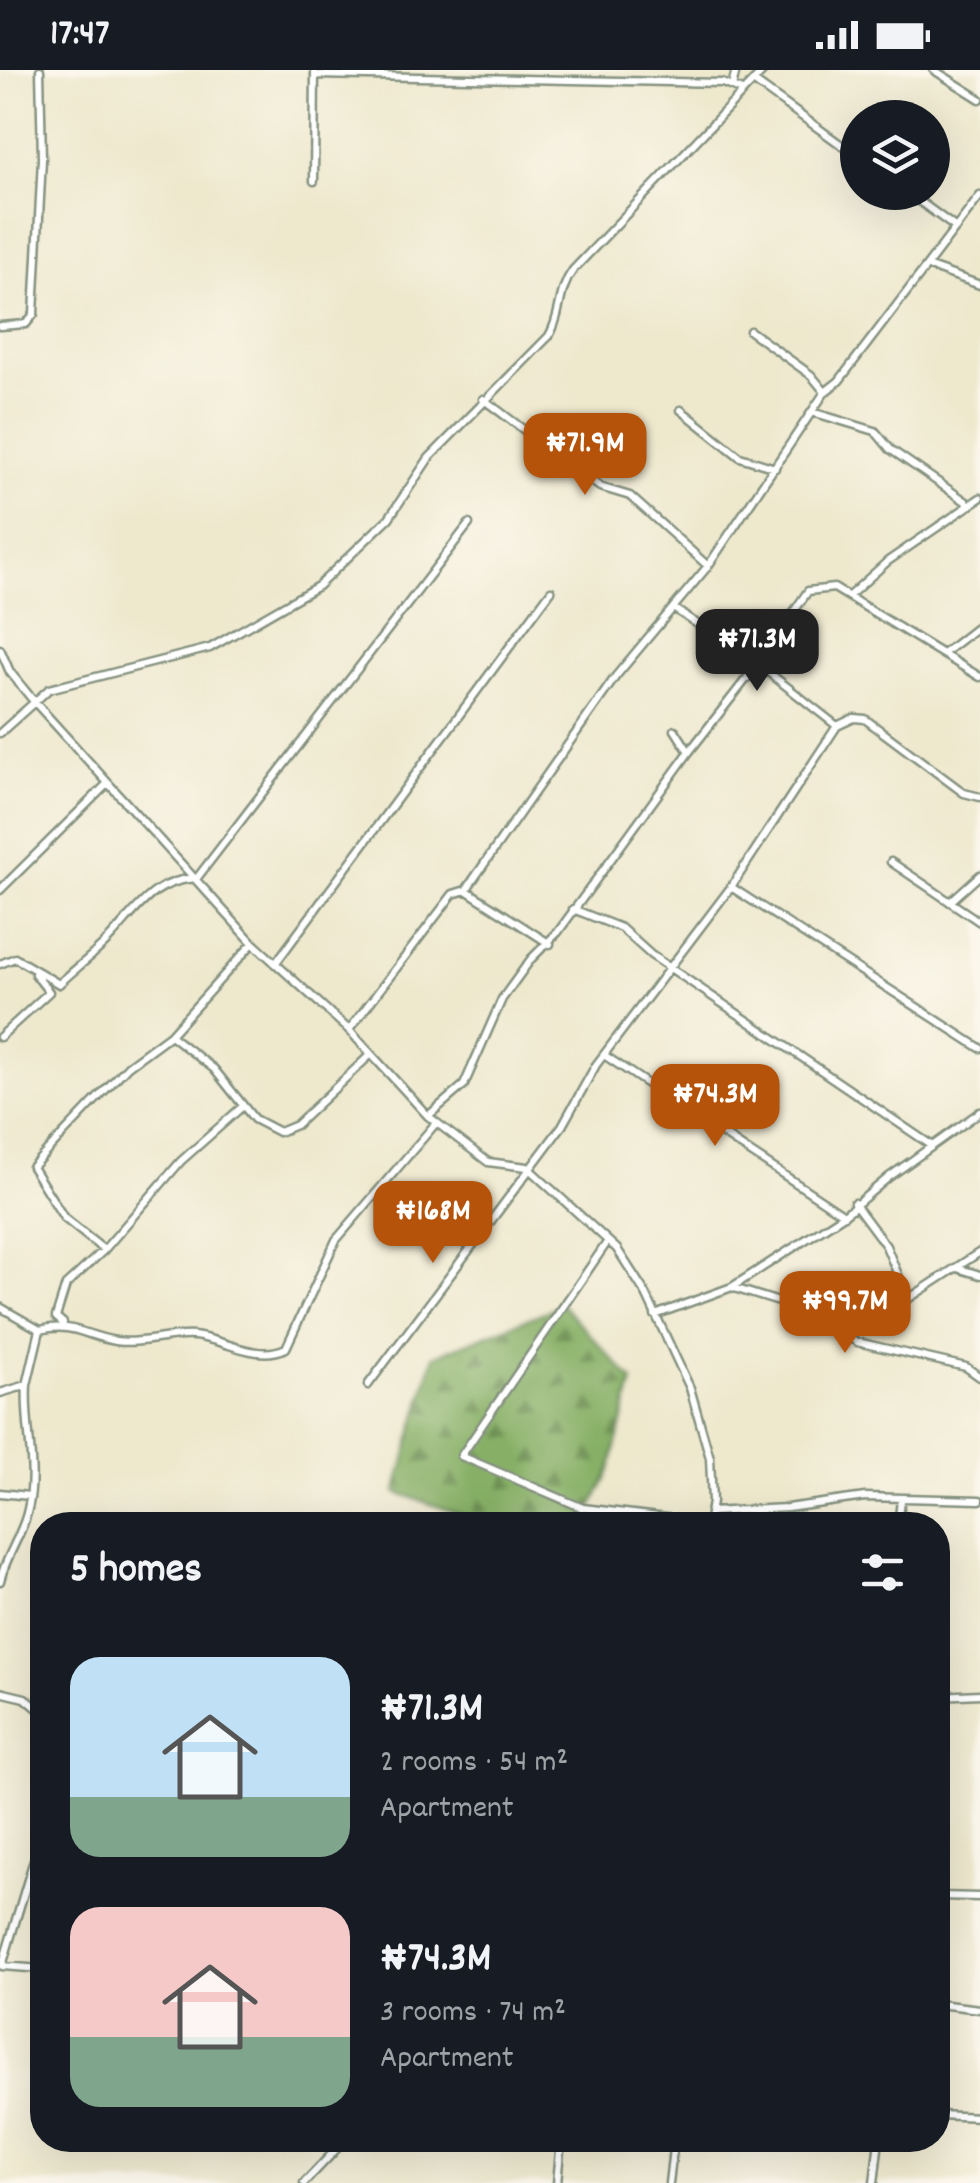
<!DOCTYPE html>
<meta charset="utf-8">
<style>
body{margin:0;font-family:Dekko,sans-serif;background:#20242c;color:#f1f3f6;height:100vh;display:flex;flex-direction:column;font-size:38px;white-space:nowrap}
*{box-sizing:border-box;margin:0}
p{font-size:32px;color:#9ea1a6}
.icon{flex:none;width:55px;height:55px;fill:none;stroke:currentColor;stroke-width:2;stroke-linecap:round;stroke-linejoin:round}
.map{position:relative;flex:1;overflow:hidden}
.details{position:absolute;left:30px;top:1442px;width:920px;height:640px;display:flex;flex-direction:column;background:#171b24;border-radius:40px;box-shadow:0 10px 40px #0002}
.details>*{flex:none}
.buttons{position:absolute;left:840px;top:30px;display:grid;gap:20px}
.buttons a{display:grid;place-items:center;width:110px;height:110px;border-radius:50%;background:#171b24;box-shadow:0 10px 40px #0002;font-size:50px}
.price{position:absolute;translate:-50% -85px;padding:0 22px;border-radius:20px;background:#b45309;color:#fff;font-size:32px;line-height:65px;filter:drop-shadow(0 2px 5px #0008)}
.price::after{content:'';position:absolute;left:50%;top:60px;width:30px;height:22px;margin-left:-15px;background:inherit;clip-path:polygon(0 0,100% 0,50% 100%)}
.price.active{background:#222;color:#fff}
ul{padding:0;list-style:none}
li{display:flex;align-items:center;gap:30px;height:250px;padding:0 40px}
li span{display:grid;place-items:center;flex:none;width:280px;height:200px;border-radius:30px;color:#555}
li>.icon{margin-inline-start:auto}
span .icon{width:120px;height:120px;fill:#fffc;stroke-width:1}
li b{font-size:42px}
h2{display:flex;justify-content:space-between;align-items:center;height:120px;padding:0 40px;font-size:42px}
.status{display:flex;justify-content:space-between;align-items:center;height:70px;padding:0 50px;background:#171b24;direction:ltr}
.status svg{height:28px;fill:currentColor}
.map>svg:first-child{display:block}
.forest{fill:url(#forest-firs);stroke:#53764d;stroke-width:2.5}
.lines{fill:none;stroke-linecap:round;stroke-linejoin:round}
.minor-casing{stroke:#869280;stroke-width:11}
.minor{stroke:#fff;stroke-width:6}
</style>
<div class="status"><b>17:47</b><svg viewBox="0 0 49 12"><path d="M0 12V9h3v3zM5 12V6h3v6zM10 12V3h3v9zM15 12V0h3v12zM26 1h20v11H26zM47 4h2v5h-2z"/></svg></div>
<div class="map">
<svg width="980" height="2113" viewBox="0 0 980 2113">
<defs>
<pattern id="forest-firs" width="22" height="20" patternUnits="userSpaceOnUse" patternTransform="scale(2.5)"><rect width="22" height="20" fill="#87b066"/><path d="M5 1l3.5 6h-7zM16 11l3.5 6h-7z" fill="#6e9055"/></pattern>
</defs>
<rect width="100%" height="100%" fill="#fbf7ec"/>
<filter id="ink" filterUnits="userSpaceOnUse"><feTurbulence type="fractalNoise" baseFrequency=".01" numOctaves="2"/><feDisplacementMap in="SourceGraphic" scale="20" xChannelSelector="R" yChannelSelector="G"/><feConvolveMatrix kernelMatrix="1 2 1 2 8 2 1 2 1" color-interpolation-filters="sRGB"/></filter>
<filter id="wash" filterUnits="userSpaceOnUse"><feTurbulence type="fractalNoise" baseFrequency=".0048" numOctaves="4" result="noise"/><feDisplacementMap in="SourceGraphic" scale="40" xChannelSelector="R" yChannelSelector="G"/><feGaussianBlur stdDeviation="2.25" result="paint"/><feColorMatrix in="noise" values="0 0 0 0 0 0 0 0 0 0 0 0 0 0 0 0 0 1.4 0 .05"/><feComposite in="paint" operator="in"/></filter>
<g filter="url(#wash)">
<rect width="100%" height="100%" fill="#eee8cd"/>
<path class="forest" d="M562,1235l71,76 -23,89 -27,55h-92l-95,-33 38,-136z"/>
</g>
<g filter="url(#ink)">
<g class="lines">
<g class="minor-casing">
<path id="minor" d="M934,0l46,29
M315,5l407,8 20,8
M753,11l105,76
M732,17l4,-17
M314,111l1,-111
M907,122l49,36
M927,196l53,19
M0,256l26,-2 8,-10 8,-155 -2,-89
M825,322l14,-11 141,-185
M483,329l117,88 30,9 78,70
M681,340l59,47 35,11
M812,342l63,19 15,18 81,56
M850,525l38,-34 92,-63
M673,538l85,56 50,-73 26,-3 146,89
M0,579l10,23 22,27 221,244 96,87 79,86 60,46 39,5 90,82 29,45 44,94 20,70 2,44 -4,23
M944,583l36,-28
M0,663l49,-44 161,-41 108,-62 71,-68 40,-60 120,-122c13,-21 8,-44 24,-66l191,-200
M689,682l69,-88 79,62
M891,792l89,60
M731,817l249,161
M0,820l108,-107
M466,820l84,54
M950,832l30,-27
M573,839l48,19 30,27 280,190
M0,894l15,-6 44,26c17,-16 36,-30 52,-47 27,-29 43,-57 86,-59l272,-354
M275,894l276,-373
M349,960l104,-136 13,-4 150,-214 92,-110 117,-174 -14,-17 -61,-44
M170,965l44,34 40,50 25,13 17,-7 73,-69
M0,967l49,-45 -14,-18
M604,985l240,160
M428,1046l36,-31 38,-86 29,-40 27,-27 131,-180 -14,-22
M854,1133l32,43 22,53 72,-47
M608,1171l-147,215 122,52 125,15
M104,1180l-40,-32 -32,-51 96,-101 42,-31 83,-92
M957,1198l23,7
M734,1218l61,19 62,35 109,25 14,10
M0,1237l40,23c34,-8 44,6 76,11 25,4 52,-7 78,-5 29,3 63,26 92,12l50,-108 100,-117
M655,1245l77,-28 112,-72 45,-38 91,-65
M63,1253l-7,-6 10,-32 38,-35 77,-89 62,-55
M368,1315l194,-259 34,-61 135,-178 106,-161 17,-8 11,1 99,74 16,4
M0,1323l27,-8 13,-55
M0,1423l29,3
M710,1442l77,-4 78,-11 115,3
M898,1455l3,-25
M0,1511c6,-26 23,-47 28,-72 10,-41 -4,-83 -1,-124
M0,1622l25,6 17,14
M938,1626l42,-2
M42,1763l-40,133 40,3
M938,1826l42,1
M938,1934l42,5
M938,2045l42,2
M304,2113l41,-43
M557,2113l4,-43
M669,2113l5,-43
M874,2113l5,-43"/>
</g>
<use href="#minor" class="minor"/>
</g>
</g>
</svg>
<div class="buttons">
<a><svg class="icon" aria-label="layers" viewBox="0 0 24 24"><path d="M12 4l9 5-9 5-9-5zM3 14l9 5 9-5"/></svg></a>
</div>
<b class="price" style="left:585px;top:428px">₦71.9M</b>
<b class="price active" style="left:757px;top:624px">₦71.3M</b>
<b class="price" style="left:715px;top:1079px">₦74.3M</b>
<b class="price" style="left:433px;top:1196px">₦168M</b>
<b class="price" style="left:845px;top:1286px">₦99.7M</b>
<section class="details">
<h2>5 homes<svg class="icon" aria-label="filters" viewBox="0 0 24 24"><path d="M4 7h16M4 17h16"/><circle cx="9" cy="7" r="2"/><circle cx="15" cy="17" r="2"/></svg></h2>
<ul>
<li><span style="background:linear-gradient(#bfe0f5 70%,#7fa58c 0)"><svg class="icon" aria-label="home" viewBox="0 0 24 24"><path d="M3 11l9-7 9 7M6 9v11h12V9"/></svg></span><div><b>₦71.3M</b><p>2 rooms · 54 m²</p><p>Apartment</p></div></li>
<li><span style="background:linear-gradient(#f6c9c9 65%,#7fa58c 0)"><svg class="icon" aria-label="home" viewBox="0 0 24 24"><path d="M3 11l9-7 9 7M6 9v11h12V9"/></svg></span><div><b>₦74.3M</b><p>3 rooms · 74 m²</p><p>Apartment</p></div></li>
</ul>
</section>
</div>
